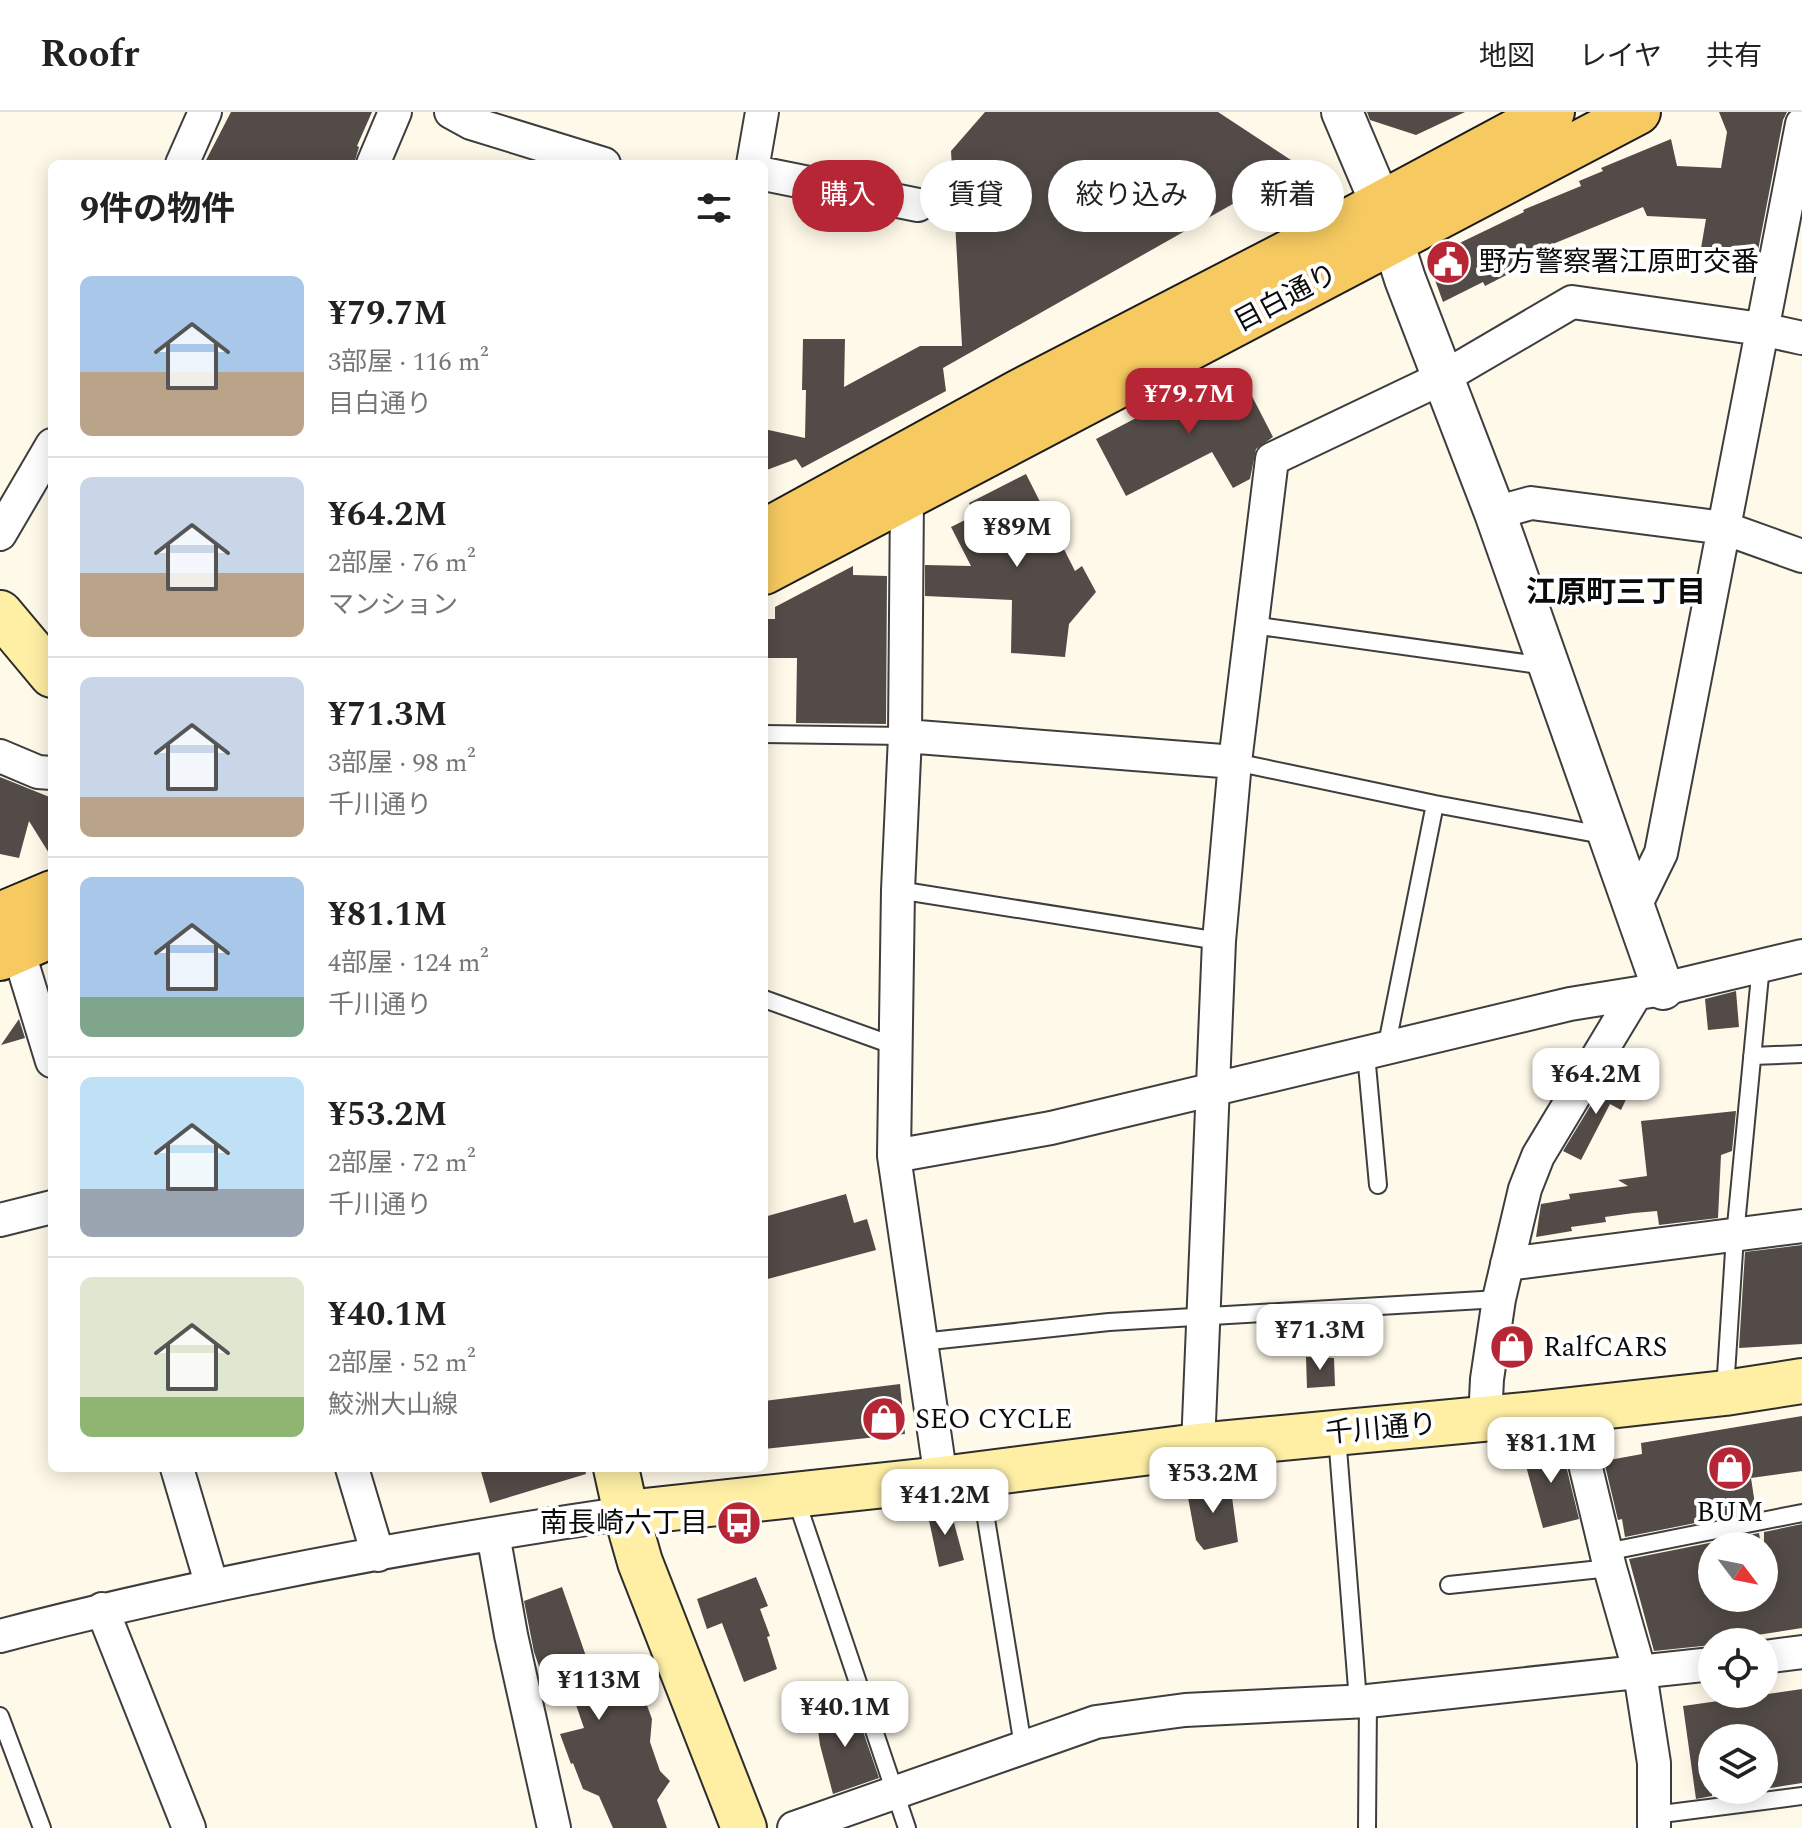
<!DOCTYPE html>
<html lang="ja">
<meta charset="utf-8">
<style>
body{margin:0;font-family:Spectral,"Noto Sans JP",serif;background:#f2f2f2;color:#222;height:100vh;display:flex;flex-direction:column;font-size:30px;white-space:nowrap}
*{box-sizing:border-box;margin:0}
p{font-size:26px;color:#767676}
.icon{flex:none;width:44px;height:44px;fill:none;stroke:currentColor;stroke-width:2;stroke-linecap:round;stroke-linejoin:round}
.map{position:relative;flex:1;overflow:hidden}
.side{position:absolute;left:48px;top:48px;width:720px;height:1312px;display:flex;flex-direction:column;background:#fff;border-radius:12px;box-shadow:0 4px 20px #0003}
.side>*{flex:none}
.top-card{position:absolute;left:792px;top:48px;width:760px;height:72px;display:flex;gap:16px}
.needle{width:52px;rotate:122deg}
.buttons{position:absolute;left:1698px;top:1420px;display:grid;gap:16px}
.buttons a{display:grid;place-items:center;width:80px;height:80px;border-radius:50%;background:#fff;box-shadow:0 4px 20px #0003;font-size:40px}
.price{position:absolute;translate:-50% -68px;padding:0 18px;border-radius:16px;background:#fff;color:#222;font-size:26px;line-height:52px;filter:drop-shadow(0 2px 4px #0008)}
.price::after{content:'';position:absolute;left:50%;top:48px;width:24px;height:18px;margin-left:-12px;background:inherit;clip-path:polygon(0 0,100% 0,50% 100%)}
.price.on{background:#b72635;color:#fff}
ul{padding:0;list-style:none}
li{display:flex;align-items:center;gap:24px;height:200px;padding:0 32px}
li+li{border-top:2px solid #e0e0e0}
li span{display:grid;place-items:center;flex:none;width:224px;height:160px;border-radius:12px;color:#555}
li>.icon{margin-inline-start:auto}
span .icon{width:96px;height:96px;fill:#fffc;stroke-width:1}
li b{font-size:34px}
h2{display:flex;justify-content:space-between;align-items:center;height:96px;padding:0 32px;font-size:34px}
.chip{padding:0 28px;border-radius:36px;background:#fff;box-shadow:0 4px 20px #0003;font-size:28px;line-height:72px}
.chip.on{background:#b72635;color:#fff}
header{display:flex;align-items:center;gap:48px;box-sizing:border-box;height:112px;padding:0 40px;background:#fff;border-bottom:2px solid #e0e0e0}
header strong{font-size:38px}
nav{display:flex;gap:44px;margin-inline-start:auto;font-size:28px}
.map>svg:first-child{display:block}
.building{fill:#534b47}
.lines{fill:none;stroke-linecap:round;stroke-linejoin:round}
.service-casing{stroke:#3e3e3e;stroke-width:20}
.minor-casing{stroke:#3e3e3e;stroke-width:36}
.tertiary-casing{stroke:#3e3e3e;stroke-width:44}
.secondary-casing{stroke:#2d2d2d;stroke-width:48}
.primary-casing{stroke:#1c1c1c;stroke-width:48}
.service{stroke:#fff;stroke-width:16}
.minor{stroke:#fff;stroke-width:32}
.tertiary{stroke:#fff;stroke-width:40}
.secondary{stroke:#feefa5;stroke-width:44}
.primary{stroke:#f6ca61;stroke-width:44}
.labels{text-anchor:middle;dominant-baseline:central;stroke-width:8;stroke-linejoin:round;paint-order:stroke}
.poi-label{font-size:28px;fill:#0b0b0b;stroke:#fff;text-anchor:start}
.street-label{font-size:28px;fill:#0b0b0b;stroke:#fff}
.neighbourhood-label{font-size:30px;font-weight:bold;fill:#0b0b0b;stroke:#fff}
</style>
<header>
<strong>Roofr</strong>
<nav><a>地図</a><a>レイヤ</a><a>共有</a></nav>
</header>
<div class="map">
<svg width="1802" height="1716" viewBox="0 0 1802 1716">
<rect width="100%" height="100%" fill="#fff9e9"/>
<path class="building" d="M231,0h141l-15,34 2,1 -5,17h-150z
M985,0h233l82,54 -357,202 3,23 -144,77 -6,-9 -32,12v-42l41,9 1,-48h-4l1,-51h42l-1,48 76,-41h42l-11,-195z
M1367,0h98l-49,23 -46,-15z
M1719,0h68l-4,8 -27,141 -4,3 -52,-10 6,-35 -59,-3 -4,-9 -95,39 -27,14 3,6 -39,20 -2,-4 -40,20 -8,-22 10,-30 79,-38 -1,-2 58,-24 -2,-5 24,-10 -2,-3 70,-29 6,27 44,2 6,-36z
M1241,263l32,62 -17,12 -6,30 -17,9 -21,-36 -86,44 -30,-57 82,-43 1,3 35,-21 4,9z
M1026,362l49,97 7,-5 14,26 -27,32 -4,33 -54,-4 1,-53 -87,-4v-31l46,1 -20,-39 24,-12 -6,-12z
M853,454v9l34,1 -1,148 -90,-1 1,-65h-33v-39h11v-12z
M0,665l52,21v60l-23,-37 -10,37 -19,-4z
M1736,879l3,36 -31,3 -3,-31z
M19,907l6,19 -24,7z
M1608,965l23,12 -10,21 -11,-6 -29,56 -18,-9z
M1736,999l-4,40 -11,4 -3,63 -59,7 -2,-14 -23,2 -29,4 1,5 -35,5 1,4 -36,6 5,-33 29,-5 -1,-5 59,-8 -10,-6 29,-4 -6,-55z
M846,1082l8,29 13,-4 9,31 -112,30v-63z
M1802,1133v99l-63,4 6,-96z
M1306,1245l28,1 1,28 -28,2z
M900,1272l5,50 -141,15v-48z
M1802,1304v55l-51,7 5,33 -131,26 -3,-18 -4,1 -14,-59 38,-7 -1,-11z
M1561,1333l18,74 -36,9 -17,-62v-18z
M480,1356h105l1,6 -96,29z
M1230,1370l8,60 -34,8 -8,-10 -10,-53z
M950,1396l14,52 -25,7 -12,-56z
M1802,1412v104l-90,14v3l-58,6 -25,-92 130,-26 2,13h-49v52h52v-66z
M756,1465l12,29 -8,3 10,27 -3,1 10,32 -33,13 -22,-59 -15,6 -10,-30z
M562,1475l36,104 15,-5 4,11 24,-8 11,30 -2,23 10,29 10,10 -13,19 10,28h-54l-14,-32 -16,-7 -10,-26 -2,1 -11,-30 24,-6 -16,-46 -21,7 -13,-37 -10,-51z
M1802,1577v94l-38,6v-51h-52v58l-16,3 -13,-93z
M853,1590l26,76 -46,16 -13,-49 -4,-30z"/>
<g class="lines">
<g class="service-casing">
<path id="service" d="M1252,513l294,41
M764,622l141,2
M1235,650l200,42 173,32
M898,778l321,51
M764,887l131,47
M1386,937l49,-245
M1366,942l12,131
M1752,944l50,-2
M921,1230l188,-20 390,-23
M1725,1278l10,-154 26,-271
M1337,1324l21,265
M979,1364l44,270
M795,1384l112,332
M1606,1440l196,-39
M1449,1473l161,-17
M0,1604l42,112
M1654,1703l148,-19
M1367,1716l1,-127"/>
</g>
<g class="minor-casing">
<path id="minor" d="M451,0l20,11 133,41
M182,52l23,-52
M373,52l22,-52
M753,52l9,-52
M764,62l154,31
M907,384l-2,240 -7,154 -4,266 47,323
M1495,401l36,-10 193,25 78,28
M0,422l52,-89
M905,624l330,26
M0,644l38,16 14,1
M1635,794l26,-53 141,-729
M18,838l34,111
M894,1044l157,-28 519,-124 93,-15 139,-33
M0,1108l52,-13
M1507,1152l295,-38
M1572,1298l38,158 30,105 14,90v65
M1485,1307l2,-40 12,-80 26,-110 13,-33 97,-161
M1198,1334l21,-505 16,-179 37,-303 172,-82 128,-75 189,27 41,9
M177,1356l35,118
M352,1356l26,87
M493,1422l18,101 43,193
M102,1497l87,219
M0,1524c206,-54 415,-92 626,-123
M1764,1545l38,-5
M794,1716l302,-106 89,-12 183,-9 344,-37"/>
</g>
<g class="tertiary-casing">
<path id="tertiary" d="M1342,0l39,92 24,75 90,234 168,476"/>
</g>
<g class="secondary-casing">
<path id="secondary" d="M0,501l52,62
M616,1356l10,45 14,49 104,266
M626,1401l315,-34 257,-33 347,-33 180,-20 77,-12"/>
</g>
<g class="primary-casing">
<path id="primary" d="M764,420l255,-140 296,-153 237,-127
M764,460l874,-460
M0,803l52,-22
M0,846l52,-23"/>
</g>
<use href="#service" class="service"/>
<use href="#minor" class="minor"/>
<use href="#tertiary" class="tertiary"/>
<use href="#secondary" class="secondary"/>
<use href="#primary" class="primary"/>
</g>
<defs>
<g id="civic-disc" transform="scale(2.3)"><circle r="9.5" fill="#b72635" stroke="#fff"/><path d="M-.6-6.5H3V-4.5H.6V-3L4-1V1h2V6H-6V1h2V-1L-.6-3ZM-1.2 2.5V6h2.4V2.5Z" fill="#fff"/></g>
<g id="shop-disc" transform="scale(2.3)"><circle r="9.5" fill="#b72635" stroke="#fff"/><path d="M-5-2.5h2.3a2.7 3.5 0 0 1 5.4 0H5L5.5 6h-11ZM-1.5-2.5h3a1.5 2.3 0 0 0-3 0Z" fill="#fff"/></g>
<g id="bus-disc" transform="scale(2.3)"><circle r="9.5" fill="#b72635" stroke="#fff"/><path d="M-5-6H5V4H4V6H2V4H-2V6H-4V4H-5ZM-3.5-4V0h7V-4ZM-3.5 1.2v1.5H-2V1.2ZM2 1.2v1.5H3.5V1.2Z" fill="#fff"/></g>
</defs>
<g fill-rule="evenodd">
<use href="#civic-disc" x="1448" y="150"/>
<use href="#shop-disc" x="1512" y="1235"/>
<use href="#shop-disc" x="884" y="1307"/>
<use href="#shop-disc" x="1730" y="1356"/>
<use href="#bus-disc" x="739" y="1411"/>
</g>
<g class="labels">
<g class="poi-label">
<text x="1479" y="150">野方警察署江原町交番</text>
<text x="1543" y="1235">RalfCARS</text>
<text x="915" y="1307">SEO CYCLE</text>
<text x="1730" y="1400" text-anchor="middle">BUM</text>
<text x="708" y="1411" text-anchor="end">南長崎六丁目</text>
</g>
<g class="street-label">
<text transform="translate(1286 186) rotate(-28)">目白通り</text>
<text transform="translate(1381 1317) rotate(-5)">千川通り</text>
</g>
<g class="neighbourhood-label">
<text x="1616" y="481">江原町三丁目</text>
</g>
</g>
</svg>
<div class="buttons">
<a><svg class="needle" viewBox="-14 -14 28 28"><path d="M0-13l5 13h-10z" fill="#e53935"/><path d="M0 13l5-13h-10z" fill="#767676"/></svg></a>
<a><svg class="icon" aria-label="locate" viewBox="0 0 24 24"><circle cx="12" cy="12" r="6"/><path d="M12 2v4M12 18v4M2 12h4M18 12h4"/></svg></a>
<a><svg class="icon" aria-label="layers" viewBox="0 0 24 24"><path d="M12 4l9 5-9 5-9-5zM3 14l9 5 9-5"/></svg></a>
</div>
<b class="price on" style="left:1189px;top:324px">¥79.7M</b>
<b class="price" style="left:1017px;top:457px">¥89M</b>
<b class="price" style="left:1596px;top:1004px">¥64.2M</b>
<b class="price" style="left:1320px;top:1260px">¥71.3M</b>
<b class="price" style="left:1551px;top:1373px">¥81.1M</b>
<b class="price" style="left:1213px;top:1403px">¥53.2M</b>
<b class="price" style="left:945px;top:1425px">¥41.2M</b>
<b class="price" style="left:599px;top:1610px">¥113M</b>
<b class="price" style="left:845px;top:1637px">¥40.1M</b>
<div class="top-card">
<a class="chip on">購入</a>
<a class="chip">賃貸</a>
<a class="chip">絞り込み</a>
<a class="chip">新着</a>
</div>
<section class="side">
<h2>9件の物件<svg class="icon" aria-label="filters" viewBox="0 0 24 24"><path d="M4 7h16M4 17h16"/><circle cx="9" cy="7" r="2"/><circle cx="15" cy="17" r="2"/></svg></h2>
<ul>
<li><span style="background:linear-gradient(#a9c7e8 60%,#b9a48a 0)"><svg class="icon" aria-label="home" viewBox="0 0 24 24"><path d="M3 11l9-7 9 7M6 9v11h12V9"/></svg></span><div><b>¥79.7M</b><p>3部屋 · 116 m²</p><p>目白通り</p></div></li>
<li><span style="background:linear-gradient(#c9d6e8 60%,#b9a48a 0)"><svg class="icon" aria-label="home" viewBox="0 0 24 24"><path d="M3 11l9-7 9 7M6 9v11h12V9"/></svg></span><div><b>¥64.2M</b><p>2部屋 · 76 m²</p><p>マンション</p></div></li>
<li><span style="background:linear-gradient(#c9d6e8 75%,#b9a48a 0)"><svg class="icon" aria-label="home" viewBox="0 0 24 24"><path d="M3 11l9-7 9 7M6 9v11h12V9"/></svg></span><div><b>¥71.3M</b><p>3部屋 · 98 m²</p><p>千川通り</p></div></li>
<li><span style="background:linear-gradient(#a9c7e8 75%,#7fa58c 0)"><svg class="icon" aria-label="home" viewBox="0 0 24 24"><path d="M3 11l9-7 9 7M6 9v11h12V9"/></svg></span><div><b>¥81.1M</b><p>4部屋 · 124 m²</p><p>千川通り</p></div></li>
<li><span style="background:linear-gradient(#bfe0f5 70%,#9aa5b1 0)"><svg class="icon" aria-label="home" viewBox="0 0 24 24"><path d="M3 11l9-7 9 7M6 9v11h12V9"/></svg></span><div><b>¥53.2M</b><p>2部屋 · 72 m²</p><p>千川通り</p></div></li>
<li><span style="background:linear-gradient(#dfe7d0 75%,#8fb573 0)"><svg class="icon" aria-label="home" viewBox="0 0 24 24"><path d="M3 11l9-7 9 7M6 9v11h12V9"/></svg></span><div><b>¥40.1M</b><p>2部屋 · 52 m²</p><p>鮫洲大山線</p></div></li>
</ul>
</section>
</div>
